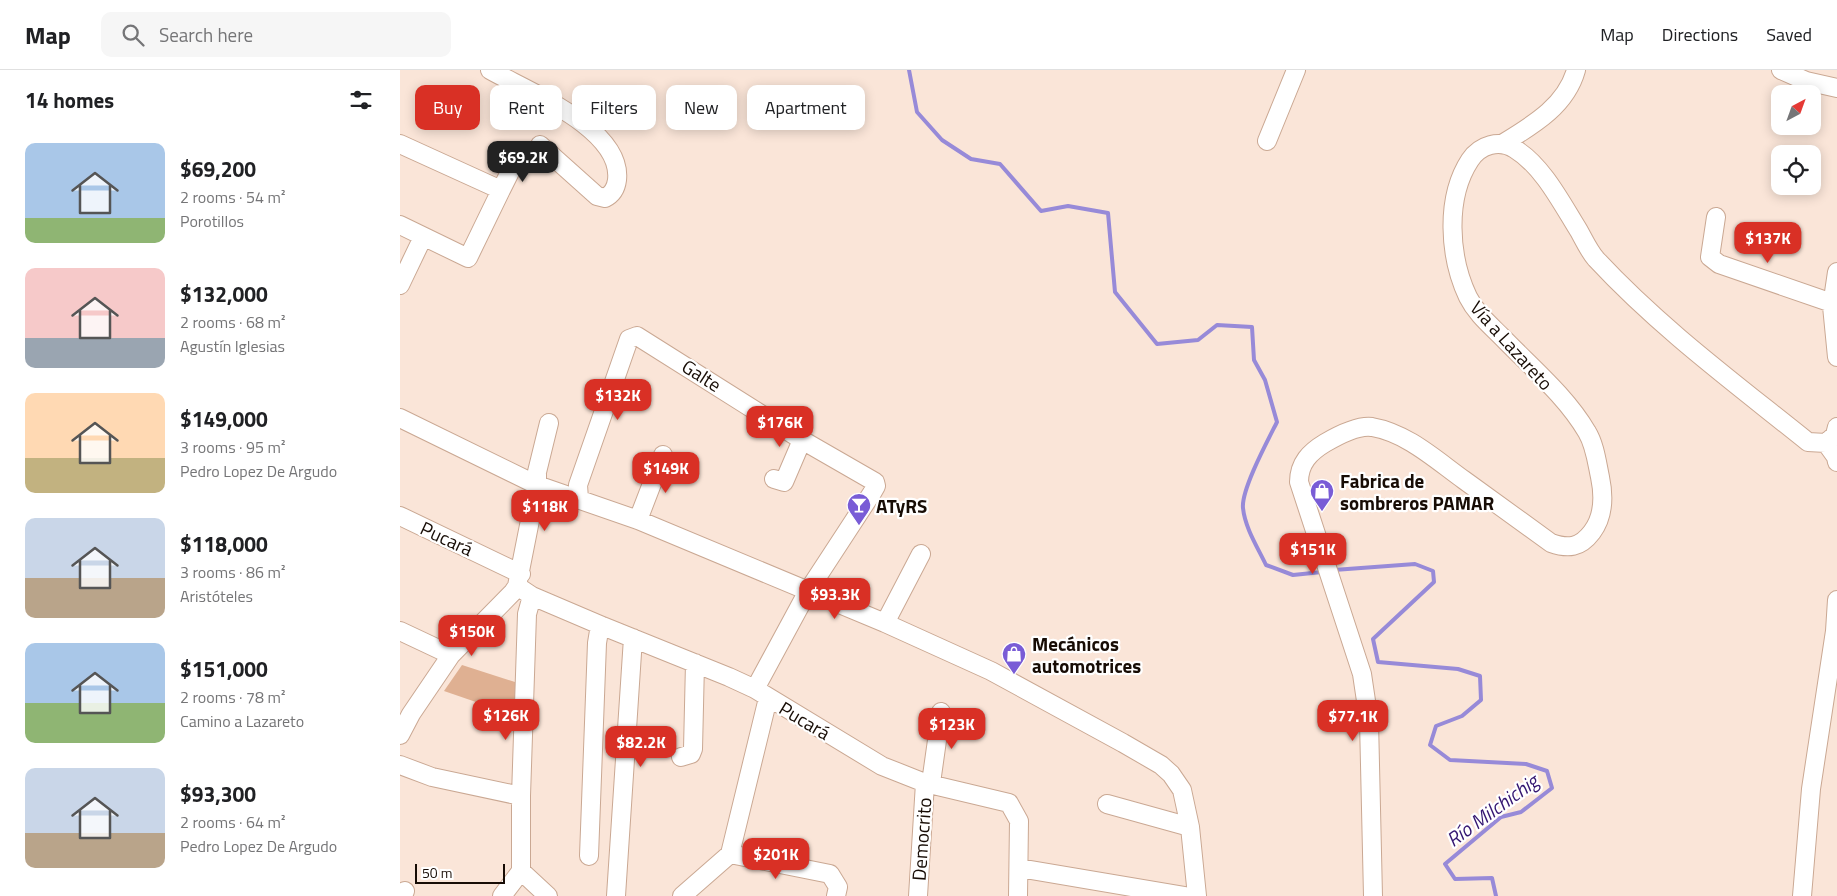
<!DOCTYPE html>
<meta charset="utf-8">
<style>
body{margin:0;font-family:"Titillium Web",sans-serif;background:#f6f6f6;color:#202124;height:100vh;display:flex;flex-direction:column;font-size:19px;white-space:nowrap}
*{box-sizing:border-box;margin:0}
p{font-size:16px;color:#757577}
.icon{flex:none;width:28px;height:28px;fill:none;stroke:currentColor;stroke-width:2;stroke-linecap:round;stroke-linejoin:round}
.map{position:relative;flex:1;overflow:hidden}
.drawer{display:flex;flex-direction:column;background:#fff;width:400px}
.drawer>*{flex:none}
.banner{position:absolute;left:15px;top:15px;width:475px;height:45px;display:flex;gap:10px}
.needle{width:32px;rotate:41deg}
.tools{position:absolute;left:1371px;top:15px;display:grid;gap:10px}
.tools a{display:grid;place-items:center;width:50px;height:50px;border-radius:10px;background:#fff;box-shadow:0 2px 12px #0003;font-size:25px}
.scale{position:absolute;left:15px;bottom:12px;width:90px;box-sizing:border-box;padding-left:5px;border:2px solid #170c05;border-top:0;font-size:14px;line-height:18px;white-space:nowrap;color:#170c05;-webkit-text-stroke:4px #fff;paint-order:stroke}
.price{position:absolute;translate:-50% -42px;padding:0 11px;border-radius:10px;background:#d93025;color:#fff;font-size:16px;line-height:32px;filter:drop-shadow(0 1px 2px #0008)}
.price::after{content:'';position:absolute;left:50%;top:30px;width:15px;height:11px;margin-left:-8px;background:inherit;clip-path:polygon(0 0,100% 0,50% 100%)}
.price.current{background:#222;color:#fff}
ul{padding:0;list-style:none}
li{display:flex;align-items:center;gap:15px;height:125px;padding:0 25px}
li span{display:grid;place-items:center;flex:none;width:140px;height:100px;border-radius:10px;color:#555}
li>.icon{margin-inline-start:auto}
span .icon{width:60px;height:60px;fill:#fffc;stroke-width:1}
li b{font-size:21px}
h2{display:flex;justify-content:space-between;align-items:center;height:60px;padding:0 25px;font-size:21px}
.pill{padding:0 18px;border-radius:10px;background:#fff;box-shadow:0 2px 12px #0003;font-size:18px;line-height:45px}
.pill.current{background:#d93025;color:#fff}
header{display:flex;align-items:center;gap:30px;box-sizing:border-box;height:70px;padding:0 25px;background:#fff;border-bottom:1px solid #e0e0e0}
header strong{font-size:24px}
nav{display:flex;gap:28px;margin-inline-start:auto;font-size:18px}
.search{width:350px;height:45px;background:#f6f6f6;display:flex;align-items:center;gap:12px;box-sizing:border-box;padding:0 18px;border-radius:10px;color:#757577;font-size:19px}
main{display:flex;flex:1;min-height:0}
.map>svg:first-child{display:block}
.green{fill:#dfb092}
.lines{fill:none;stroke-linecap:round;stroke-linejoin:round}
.stream{stroke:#978ad8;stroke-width:4}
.minor-casing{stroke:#caa893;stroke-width:20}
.minor{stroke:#fff;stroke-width:18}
.labels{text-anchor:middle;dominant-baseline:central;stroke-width:4.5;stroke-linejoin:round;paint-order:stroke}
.street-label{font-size:19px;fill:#170c05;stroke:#fff}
.poi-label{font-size:19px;font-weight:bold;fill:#170c05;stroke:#fff;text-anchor:start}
.water-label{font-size:20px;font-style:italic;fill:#341671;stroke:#fff}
</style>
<header>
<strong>Map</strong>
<div class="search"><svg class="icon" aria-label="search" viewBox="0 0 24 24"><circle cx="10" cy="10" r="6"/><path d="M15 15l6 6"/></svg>Search here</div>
<nav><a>Map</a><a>Directions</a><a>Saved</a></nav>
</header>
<main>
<section class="drawer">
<h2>14 homes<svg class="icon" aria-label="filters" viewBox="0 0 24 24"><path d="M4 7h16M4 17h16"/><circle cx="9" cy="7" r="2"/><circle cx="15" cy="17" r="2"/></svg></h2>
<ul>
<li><span style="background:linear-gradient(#a9c7e8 75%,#8fb573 0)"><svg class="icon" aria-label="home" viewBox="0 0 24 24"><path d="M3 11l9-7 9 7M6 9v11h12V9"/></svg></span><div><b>$69,200</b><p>2 rooms · 54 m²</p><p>Porotillos</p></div></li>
<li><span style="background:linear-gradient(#f6c9c9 70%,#9aa5b1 0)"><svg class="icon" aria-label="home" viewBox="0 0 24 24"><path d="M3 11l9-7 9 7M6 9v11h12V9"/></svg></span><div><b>$132,000</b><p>2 rooms · 68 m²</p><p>Agustín Iglesias</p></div></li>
<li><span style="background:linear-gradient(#ffd9b3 65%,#c2b280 0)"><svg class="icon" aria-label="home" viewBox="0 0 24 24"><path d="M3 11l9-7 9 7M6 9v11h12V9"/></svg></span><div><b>$149,000</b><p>3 rooms · 95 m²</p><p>Pedro Lopez De Argudo</p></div></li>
<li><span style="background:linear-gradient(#c9d6e8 60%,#b9a48a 0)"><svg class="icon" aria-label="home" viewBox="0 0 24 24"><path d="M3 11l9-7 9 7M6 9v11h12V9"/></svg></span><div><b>$118,000</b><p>3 rooms · 86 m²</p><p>Aristóteles</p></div></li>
<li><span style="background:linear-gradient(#a9c7e8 60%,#8fb573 0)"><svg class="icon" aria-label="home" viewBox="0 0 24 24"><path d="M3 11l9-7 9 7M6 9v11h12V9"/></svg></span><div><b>$151,000</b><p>2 rooms · 78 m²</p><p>Camino a Lazareto</p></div></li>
<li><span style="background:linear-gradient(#c9d6e8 65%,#b9a48a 0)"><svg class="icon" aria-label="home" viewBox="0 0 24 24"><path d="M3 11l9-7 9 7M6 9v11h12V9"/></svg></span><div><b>$93,300</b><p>2 rooms · 64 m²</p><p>Pedro Lopez De Argudo</p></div></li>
</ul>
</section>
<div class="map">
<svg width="1437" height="826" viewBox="0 0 1437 826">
<rect width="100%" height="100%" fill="#fae5d8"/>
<path class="green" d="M62,595l56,18 -7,31 -67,-23z"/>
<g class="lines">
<path class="stream" d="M509,0l8,42 25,28 29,19 29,5 41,47 27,-5 40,7 7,79 42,52 41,-4 19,-15 35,2 2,33 11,20 12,42c-9,18 -36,68 -34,86 2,20 15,40 23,57l27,10 29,-3
M934,500l81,-6 18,7 1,11 -61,57 5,23 80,7 22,7 1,24 -19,16 -26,10 -6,19 20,15 76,4 21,7 5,17 -31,24 -20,5 -56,47 10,15 37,-1 4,18"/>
<g class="minor-casing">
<path id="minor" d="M90,0c37,21 133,59 127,110 -1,8 -4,14 -12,18l-8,-2 -57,-51
M1381,0l25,11 31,7
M867,71l29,-71
M0,74l101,46 -33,68 -68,-33
M1102,74c31,-19 64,-38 74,-74
M101,120l14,-28
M1316,147l-6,40 9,7 113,39
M1437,202l-5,34 5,51
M0,215l23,-48
M0,348l137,67 101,35 247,103 106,48 132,72 38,22 10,9 11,16 8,37 7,69
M1426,373l10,14 1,5
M374,409l10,3 18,-42
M179,429l-1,-14 51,-146 8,-3 165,104 73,42 1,4 -4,7 -64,98 -53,98
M0,446l121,58
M238,450l25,-65
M117,516l15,10 68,29 129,52 26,12 127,77 43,17 84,20 10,18 -1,75
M1437,530l-2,31 2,8
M485,553l36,-69
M0,561l51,24
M0,665l11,-21 40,-59 62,-63 4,-6 20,-101v-13l12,-49
M281,687l10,-3 2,-5 2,-86
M0,695l32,12 89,19
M531,713l10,-71
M707,734l83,23
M330,784l100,20 8,13 -2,9
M189,786l8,-213 3,-18
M619,798l166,28
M121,801l27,25
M3,826l2,-5
M102,826l19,-25v-75l6,-182 5,-18
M216,826l17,-258
M282,826l48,-42 38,-156
M518,826l7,-113
M973,826l-4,-175 -7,-47 -63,-192c0,-19 11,-30 26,-39 12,-7 33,-18 47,-16 35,6 64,33 92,53 29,21 58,42 87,63 17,6 29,5 41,-11 12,-16 12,-36 8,-55 -3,-14 -5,-32 -13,-45 -21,-36 -56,-65 -85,-95 -13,-13 -26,-24 -34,-40 -19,-40 -23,-99 2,-137 10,-15 29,-21 45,-11 28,17 47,55 64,82 5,9 10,20 17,28 64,69 140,125 212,183l18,1 9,-8 2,-8
M1402,826l9,-107 24,-158"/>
</g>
<use href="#minor" class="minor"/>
</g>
<defs>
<g id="shop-pin" transform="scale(1.25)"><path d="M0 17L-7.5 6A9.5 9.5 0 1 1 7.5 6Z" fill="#795cd6" stroke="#fff"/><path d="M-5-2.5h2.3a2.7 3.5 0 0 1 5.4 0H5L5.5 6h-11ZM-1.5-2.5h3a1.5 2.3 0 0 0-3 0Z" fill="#fff"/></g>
<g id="bar-pin" transform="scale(1.25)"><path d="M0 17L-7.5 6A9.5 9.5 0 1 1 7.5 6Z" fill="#795cd6" stroke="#fff"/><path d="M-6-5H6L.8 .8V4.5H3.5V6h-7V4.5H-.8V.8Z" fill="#fff"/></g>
</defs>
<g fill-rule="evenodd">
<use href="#shop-pin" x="922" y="421"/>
<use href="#bar-pin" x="459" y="435"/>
<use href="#shop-pin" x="614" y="584"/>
</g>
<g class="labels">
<g class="street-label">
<text transform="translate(1112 275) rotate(48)">Vía a Lazareto</text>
<text transform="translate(302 305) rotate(33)">Galte</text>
<text transform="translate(47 468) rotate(25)">Pucará</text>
<text transform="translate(405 650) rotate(31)">Pucará</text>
<text transform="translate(521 769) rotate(-86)">Democrito</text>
</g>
<g class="poi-label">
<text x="940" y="410">Fabrica de<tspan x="940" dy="22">sombreros PAMAR</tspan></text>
<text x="476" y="435">ATyRS</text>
<text x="632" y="573">Mecánicos<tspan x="632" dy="22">automotrices</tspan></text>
</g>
<g class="water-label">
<text transform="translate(1092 740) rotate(-36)">Río Milchichig</text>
</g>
</g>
</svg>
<div class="tools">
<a><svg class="needle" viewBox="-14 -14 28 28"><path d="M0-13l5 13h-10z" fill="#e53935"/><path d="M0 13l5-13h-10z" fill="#757577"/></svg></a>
<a><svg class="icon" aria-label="locate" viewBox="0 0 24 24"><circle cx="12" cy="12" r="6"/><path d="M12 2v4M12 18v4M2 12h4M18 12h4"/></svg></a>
</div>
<div class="scale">50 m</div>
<b class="price current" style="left:123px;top:113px">$69.2K</b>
<b class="price" style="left:1368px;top:194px">$137K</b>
<b class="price" style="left:218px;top:351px">$132K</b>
<b class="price" style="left:380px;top:378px">$176K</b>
<b class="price" style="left:266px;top:424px">$149K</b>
<b class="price" style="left:145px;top:462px">$118K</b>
<b class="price" style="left:913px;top:505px">$151K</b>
<b class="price" style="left:435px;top:550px">$93.3K</b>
<b class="price" style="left:72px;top:587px">$150K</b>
<b class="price" style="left:106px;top:671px">$126K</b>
<b class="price" style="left:953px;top:672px">$77.1K</b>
<b class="price" style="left:552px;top:680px">$123K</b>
<b class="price" style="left:241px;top:698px">$82.2K</b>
<b class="price" style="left:376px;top:810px">$201K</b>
<div class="banner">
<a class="pill current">Buy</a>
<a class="pill">Rent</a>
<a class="pill">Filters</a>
<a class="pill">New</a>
<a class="pill">Apartment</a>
</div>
</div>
</main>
